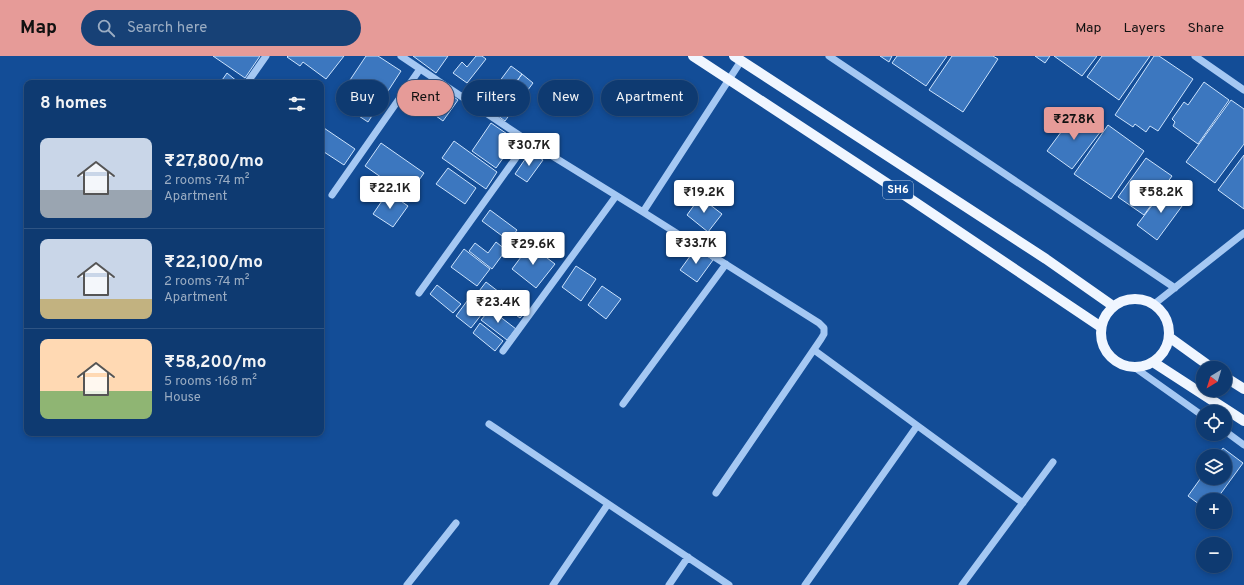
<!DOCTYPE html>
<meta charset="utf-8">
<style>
body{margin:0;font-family:Overpass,sans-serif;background:#174176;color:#f1f3f6;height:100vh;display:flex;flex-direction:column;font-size:15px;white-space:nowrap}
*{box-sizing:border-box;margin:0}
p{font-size:13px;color:#9badc3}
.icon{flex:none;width:22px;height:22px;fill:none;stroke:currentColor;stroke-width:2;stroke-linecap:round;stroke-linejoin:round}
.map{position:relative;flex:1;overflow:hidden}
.sheet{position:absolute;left:24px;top:24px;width:300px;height:356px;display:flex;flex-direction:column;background:#0e3a71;border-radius:8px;box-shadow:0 2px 6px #0003,0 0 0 1px #2e5484}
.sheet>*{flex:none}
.top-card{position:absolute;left:336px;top:24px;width:380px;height:36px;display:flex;gap:8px}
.needle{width:26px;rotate:218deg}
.buttons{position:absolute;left:1196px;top:305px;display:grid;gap:8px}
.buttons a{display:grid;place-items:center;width:36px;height:36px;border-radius:50%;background:#0e3a71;box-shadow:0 2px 6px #0003,0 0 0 1px #2e5484;font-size:20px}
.price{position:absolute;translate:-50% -34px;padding:0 9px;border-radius:4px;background:#fff;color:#222;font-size:13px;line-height:26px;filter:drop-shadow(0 1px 2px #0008)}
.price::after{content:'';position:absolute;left:50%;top:24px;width:12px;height:9px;margin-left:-6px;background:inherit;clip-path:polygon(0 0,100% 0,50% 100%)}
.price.on{background:#e69b98;color:#111}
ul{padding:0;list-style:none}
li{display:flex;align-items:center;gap:12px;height:100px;padding:0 16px}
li+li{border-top:1px solid #2e5484}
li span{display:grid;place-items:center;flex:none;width:112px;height:80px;border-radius:8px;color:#555}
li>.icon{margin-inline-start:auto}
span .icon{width:48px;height:48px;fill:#fffc;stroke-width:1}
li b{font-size:17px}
h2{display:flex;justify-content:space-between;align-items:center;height:48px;padding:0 16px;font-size:17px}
.chip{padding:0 14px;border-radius:18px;background:#0e3a71;box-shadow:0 2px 6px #0003,0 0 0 1px #2e5484;font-size:14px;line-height:36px}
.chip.on{background:#e69b98;color:#111}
header{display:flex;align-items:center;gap:24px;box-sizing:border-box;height:56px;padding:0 20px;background:#e69b98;color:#111}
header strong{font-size:19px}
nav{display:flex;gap:22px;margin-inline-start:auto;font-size:14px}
.search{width:280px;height:36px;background:#174176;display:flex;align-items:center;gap:10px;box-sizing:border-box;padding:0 14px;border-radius:22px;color:#9badc3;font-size:15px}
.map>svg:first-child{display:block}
.building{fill:#3c77bf;stroke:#cce3fd}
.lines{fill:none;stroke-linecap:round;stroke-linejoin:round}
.minor{stroke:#a5c8f3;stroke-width:7}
.major{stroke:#f0f6ff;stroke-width:10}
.labels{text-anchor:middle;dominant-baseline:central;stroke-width:3.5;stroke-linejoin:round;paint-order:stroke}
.shield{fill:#134d97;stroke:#b8cae0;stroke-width:1}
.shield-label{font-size:11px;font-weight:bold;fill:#fff}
</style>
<header>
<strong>Map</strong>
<div class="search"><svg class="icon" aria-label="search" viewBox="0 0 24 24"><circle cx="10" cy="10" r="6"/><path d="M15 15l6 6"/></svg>Search here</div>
<nav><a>Map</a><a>Layers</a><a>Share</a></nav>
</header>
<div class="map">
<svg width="1244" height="529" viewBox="0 0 1244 529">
<rect width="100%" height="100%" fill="#134d97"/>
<path class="building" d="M213,0h47l-15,22z
M288,0h56l-18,23 -23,-17 -3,4 -13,-9z
M366,0h12l23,15 -33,51 -32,-21z
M413,0h35l-12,17z
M476,0h6l4,3 -19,24 -14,-10 9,-11 5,5z
M880,0h12l-3,6z
M897,0h50l-21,30 -34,-23z
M952,0h41l5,3 -35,53 -34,-22z
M1035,0h15l-5,7z
M1054,0h43l-15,20z
M1102,0h48l-31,44 -32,-23z
M1154,0h5l34,23 -35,52 -8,-5 -4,6 -11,-8 -2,3 -18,-12z
M511,10l11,8 -26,36 -23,-17 8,-12 12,9z
M227,17l11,9v1h-18z
M522,18l11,9 -28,38 -11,-8z
M1204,26l25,18 -31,44 -25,-18 2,-4 -3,-3 12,-17 4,3z
M440,31l18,13 -15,21 -29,-21 5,-8 11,8z
M1231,44l13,9v35l-29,39 -29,-21z
M1076,56l25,19 -29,38 -25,-18z
M491,67l25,17 -20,28 -24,-17z
M1108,69l36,26 -33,48 -37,-25z
M321,70l34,23 -11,16 -23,-15z
M454,85l43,31 -11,17 -44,-31z
M381,87l43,30 -16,23 -43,-30z
M530,96l13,8 -16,22 -12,-8z
M1244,99v54l-26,-19z
M1146,102l26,18 -28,39 -26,-18z
M448,112l28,20 -11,16 -29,-20z
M1166,131l19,15 -28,38 -20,-15z
M388,136l20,14 -15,21 -20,-13z
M700,141l22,17 -14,18 -21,-17z
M490,154l27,20 -8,11 -27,-20z
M496,186l10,8 -14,19 -23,-18 6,-8 13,10z
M530,189l25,19 -19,24 -24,-19z
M696,192l17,12 -16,22 -17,-12z
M464,193l26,20 -13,17 -26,-19z
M576,210l20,13 -15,22 -19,-14z
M486,226l13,10 -28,36 -15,-12 14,-19 3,2z
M437,229l24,19 -8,9 -23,-19z
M602,230l19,13 -15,20 -18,-14z
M501,234l26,20 -7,8 -11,-8 -3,4 -15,-11z
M490,253l26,20 -9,11 -26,-20z
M480,267l23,18 -8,10 -22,-18z
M1223,392l20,15 -27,37h-13v7l-15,-11 15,-21v3h22v-22h-8z"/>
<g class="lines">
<path class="minor" d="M401,0l127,85 115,71 176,111 5,5v6l-3,5 -105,154
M829,0l346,232
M1195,0l49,34
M247,27l19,-27
M332,139l88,-126
M643,156l98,-151
M419,237l109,-152
M1153,249l91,-72
M814,294l209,153
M503,295l113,-155
M1134,311l69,49
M623,348l103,-140
M489,368l240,161
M1225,375l19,14
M407,529l49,-62
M553,529l55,-81
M669,529l19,-28
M805,529l112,-159
M962,529l91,-123"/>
<path class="major" d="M693,0l198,130 210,141
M734,0l312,203 67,47
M1101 277a34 34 0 1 1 68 0a34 34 0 1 1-68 0Z
M1169,281l43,31
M1153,306l91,59
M1225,321l19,12"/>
</g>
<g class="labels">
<rect class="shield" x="883" y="125" width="30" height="18" rx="3"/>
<g class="shield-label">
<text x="898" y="134">SH6</text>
</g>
</g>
</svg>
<div class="buttons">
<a><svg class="needle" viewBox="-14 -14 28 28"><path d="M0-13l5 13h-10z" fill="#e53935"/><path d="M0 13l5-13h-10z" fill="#9badc3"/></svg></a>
<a><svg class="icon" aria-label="locate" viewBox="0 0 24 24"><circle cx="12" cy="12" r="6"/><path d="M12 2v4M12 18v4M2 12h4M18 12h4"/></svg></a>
<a><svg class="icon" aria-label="layers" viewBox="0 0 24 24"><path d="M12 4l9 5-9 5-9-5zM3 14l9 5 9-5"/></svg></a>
<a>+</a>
<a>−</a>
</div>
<b class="price on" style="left:1074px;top:85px">₹27.8K</b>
<b class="price" style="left:529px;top:111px">₹30.7K</b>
<b class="price" style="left:390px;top:154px">₹22.1K</b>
<b class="price" style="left:704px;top:158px">₹19.2K</b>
<b class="price" style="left:1161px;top:158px">₹58.2K</b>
<b class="price" style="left:696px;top:209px">₹33.7K</b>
<b class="price" style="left:533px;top:210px">₹29.6K</b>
<b class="price" style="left:498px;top:268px">₹23.4K</b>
<div class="top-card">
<a class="chip">Buy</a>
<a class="chip on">Rent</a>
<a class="chip">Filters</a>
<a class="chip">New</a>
<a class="chip">Apartment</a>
</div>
<section class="sheet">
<h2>8 homes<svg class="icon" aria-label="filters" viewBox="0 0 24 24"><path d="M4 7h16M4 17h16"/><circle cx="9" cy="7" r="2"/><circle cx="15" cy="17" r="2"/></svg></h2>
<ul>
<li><span style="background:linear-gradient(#c9d6e8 65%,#9aa5b1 0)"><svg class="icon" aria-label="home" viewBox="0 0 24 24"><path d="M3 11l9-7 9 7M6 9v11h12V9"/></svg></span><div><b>₹27,800/mo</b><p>2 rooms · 74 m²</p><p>Apartment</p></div></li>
<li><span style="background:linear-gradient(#c9d6e8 75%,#c2b280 0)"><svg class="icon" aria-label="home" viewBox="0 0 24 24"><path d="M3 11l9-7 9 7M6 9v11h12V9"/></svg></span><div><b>₹22,100/mo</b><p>2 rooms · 74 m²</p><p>Apartment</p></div></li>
<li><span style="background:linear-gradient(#ffd9b3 65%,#8fb573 0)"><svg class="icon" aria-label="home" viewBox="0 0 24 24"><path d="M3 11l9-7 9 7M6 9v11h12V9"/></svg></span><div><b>₹58,200/mo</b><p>5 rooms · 168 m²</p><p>House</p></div></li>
</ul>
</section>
</div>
